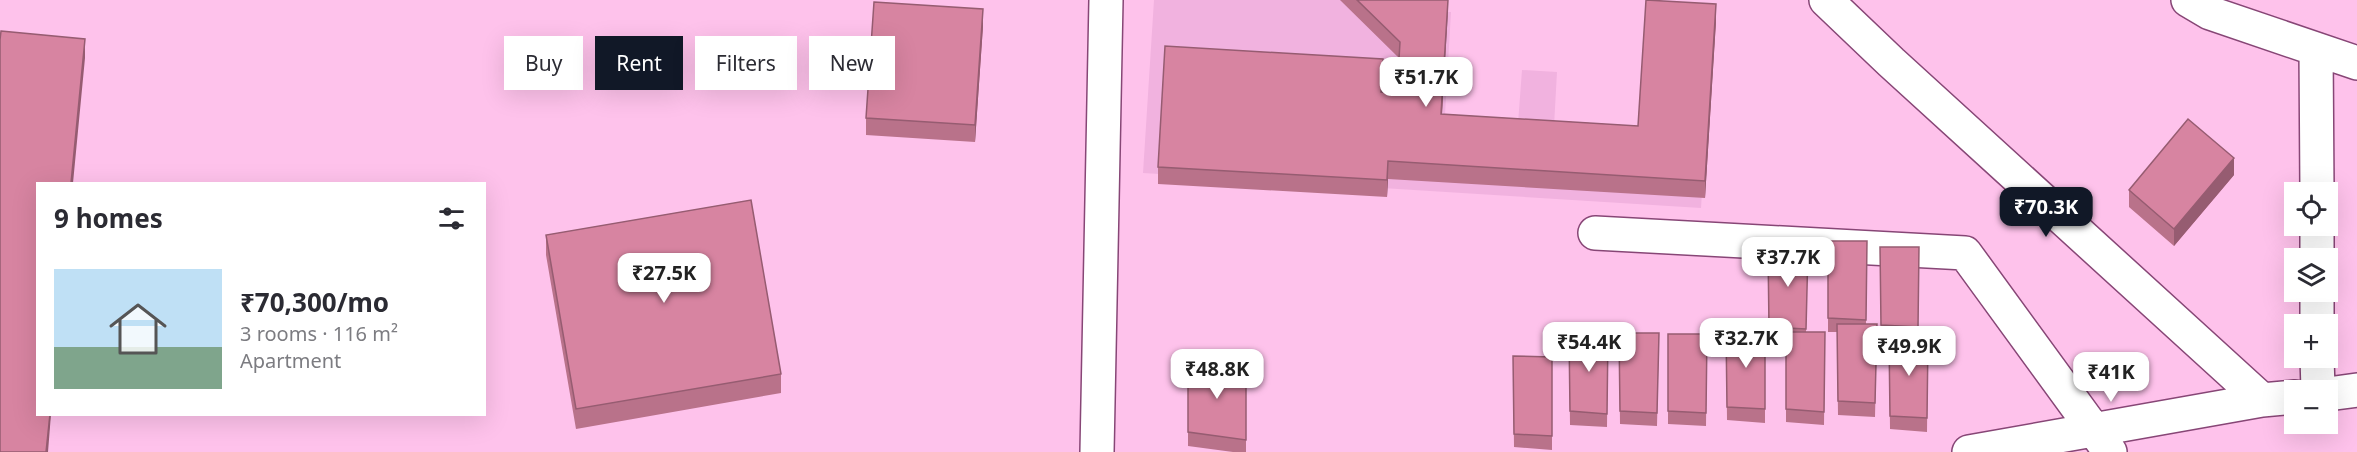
<!DOCTYPE html>
<meta charset="utf-8">
<style>
body{margin:0;font-family:"Noto Sans",sans-serif;background:#f7f7f7;color:#2b2b33;height:100vh;display:flex;flex-direction:column;font-size:22px;white-space:nowrap}
*{box-sizing:border-box;margin:0}
p{font-size:20px;color:#7c7c81}
.icon{flex:none;width:33px;height:33px;fill:none;stroke:currentColor;stroke-width:2;stroke-linecap:round;stroke-linejoin:round}
.map{position:relative;flex:1;overflow:hidden}
.drawer{position:absolute;left:36px;top:182px;width:450px;height:234px;display:flex;flex-direction:column;background:#fff;border-radius:0px;box-shadow:0 6px 24px #0002}
.drawer>*{flex:none}
.hud{position:absolute;left:504px;top:36px;width:570px;height:54px;display:flex;gap:12px}
.tools{position:absolute;left:2284px;top:182px;display:grid;gap:12px}
.tools a{display:grid;place-items:center;width:54px;height:54px;border-radius:0px;background:#fff;box-shadow:0 6px 24px #0002;font-size:30px}
.price{position:absolute;translate:-50% -51px;padding:0 14px;border-radius:12px;background:#fff;color:#222;font-size:20px;line-height:39px;filter:drop-shadow(0 2px 3px #0008)}
.price::after{content:'';position:absolute;left:50%;top:36px;width:18px;height:14px;margin-left:-9px;background:inherit;clip-path:polygon(0 0,100% 0,50% 100%)}
.price.current{background:#111827;color:#fff}
ul{padding:0;list-style:none}
li{display:flex;align-items:center;gap:18px;height:150px;padding:0 18px}
li span{display:grid;place-items:center;flex:none;width:168px;height:120px;border-radius:0px;color:#555}
li>.icon{margin-inline-start:auto}
span .icon{width:72px;height:72px;fill:#fffc;stroke-width:1}
li b{font-size:26px}
h2{display:flex;justify-content:space-between;align-items:center;height:72px;padding:0 18px;font-size:26px}
.chip{padding:0 21px;border-radius:0px;background:#fff;box-shadow:0 6px 24px #0002;font-size:21px;line-height:54px}
.chip.current{background:#111827;color:#fff}
.map>svg:first-child{display:block}
.built{fill:#f1b2df}
.lines{fill:none;stroke-linecap:round;stroke-linejoin:round}
.minor-casing{stroke:#874676;stroke-width:36}
.minor{stroke:#fff;stroke-width:33}
.wall{fill:#b9728a}
.shaded-wall{fill:#965c71}
.building{fill:#d784a1;stroke:#965c71;stroke-width:1.5}
</style>
<div class="map">
<svg width="2357" height="452" viewBox="0 0 2357 452">
<rect width="100%" height="100%" fill="#fec2eb"/>
<path class="built" d="M1154,0h243l-1,9 55,3 -7,120 73,5 5,-67 35,2 -4,72 95,6 64,-117 -11,175 -558,-35z"/>
<g class="lines">
<g class="minor-casing">
<path id="minor" d="M1826,0l65,62 371,338 33,-3
M2188,0l22,13 147,50
M2316,49l1,143
M2317,225v33
M1595,233l370,20 145,199
M2317,291v33
M2317,357l1,33
M2328,394l29,-4
M1097,452l9,-452
M1969,452l293,-52"/>
</g>
<use href="#minor" class="minor"/>
</g>
<path class="wall" d="M1340,0h108l-6,114 196,12 78,-105 -11,177 -317,-19 -1,18 -229,-13v-17l225,-91 -1,16 15,1 2,-35z
M983,26l-8,116 -109,-7v-17z
M2234,175l-60,71 -45,-39v-17z
M546,235l235,139v19l-205,36 -30,-174z
M1828,241h39l-1,83h11l-2,93 -37,-2 -1,-83h-9z
M1880,247h39l-1,92h10l-1,93 -37,-3 -1,-91h-8z
M1768,250h40l-2,82h19l-1,93 -38,-3v-80l-17,-1z
M1726,329l39,1v93l-38,-3z
M1619,333h40l-2,93 -37,-2z
M1569,334h39l-1,93 -37,-2z
M1668,334h39l-1,92 -38,-2z
M1513,356l39,1v93l-38,-3z
M1188,361l58,8v83h-13l-45,-6z"/>
<path class="shaded-wall" d="M1448,0v10l-7,121v-17z
M1716,4v17l-11,177v-17z
M983,9v17l-8,116v-17z
M85,39v19l-12,125h-2z
M1383,59v17l-2,33v-17z
M2234,158v17l-60,71v-17z
M1388,161v18l-1,18v-17z
M50,414h1l-3,38h-2z"/>
<path class="building" d="M1357,0h91l-7,114 197,12 8,-126 70,4 -11,177 -317,-20 -1,19 -229,-13 7,-121 218,13 -2,33 16,1 3,-51z
M874,2l109,7 -8,116 -109,-7z
M1,31l84,8 -14,144h-33v231h12l-4,38h-46v-412z
M2188,119l46,39 -60,71 -45,-39z
M751,200l30,174 -205,35 -30,-174z
M1828,241h39l-1,79 -38,-2z
M1880,247h39l-1,80 -37,-2z
M1768,250h40l-2,79 -37,-2z
M1837,324h40l-2,79 -37,-2z
M1726,329l39,1v79l-38,-2z
M1786,332h39l-1,80 -38,-3z
M1619,333h40l-2,80 -37,-2z
M1569,334h39l-1,80 -37,-3z
M1668,334h39l-1,79 -38,-2z
M1889,338l39,1 -1,79 -37,-2z
M1513,356l39,1v79l-38,-2z
M1188,361l58,8v71l-58,-8z"/>
</svg>
<div class="tools">
<a><svg class="icon" aria-label="locate" viewBox="0 0 24 24"><circle cx="12" cy="12" r="6"/><path d="M12 2v4M12 18v4M2 12h4M18 12h4"/></svg></a>
<a><svg class="icon" aria-label="layers" viewBox="0 0 24 24"><path d="M12 4l9 5-9 5-9-5zM3 14l9 5 9-5"/></svg></a>
<a>+</a>
<a>−</a>
</div>
<b class="price" style="left:1426px;top:108px">₹51.7K</b>
<b class="price current" style="left:2046px;top:238px">₹70.3K</b>
<b class="price" style="left:1788px;top:288px">₹37.7K</b>
<b class="price" style="left:664px;top:304px">₹27.5K</b>
<b class="price" style="left:1746px;top:369px">₹32.7K</b>
<b class="price" style="left:1589px;top:373px">₹54.4K</b>
<b class="price" style="left:1909px;top:377px">₹49.9K</b>
<b class="price" style="left:1217px;top:400px">₹48.8K</b>
<b class="price" style="left:2111px;top:403px">₹41K</b>
<div class="hud">
<a class="chip">Buy</a>
<a class="chip current">Rent</a>
<a class="chip">Filters</a>
<a class="chip">New</a>
</div>
<section class="drawer">
<h2>9 homes<svg class="icon" aria-label="filters" viewBox="0 0 24 24"><path d="M4 7h16M4 17h16"/><circle cx="9" cy="7" r="2"/><circle cx="15" cy="17" r="2"/></svg></h2>
<ul>
<li><span style="background:linear-gradient(#bfe0f5 65%,#7fa58c 0)"><svg class="icon" aria-label="home" viewBox="0 0 24 24"><path d="M3 11l9-7 9 7M6 9v11h12V9"/></svg></span><div><b>₹70,300/mo</b><p>3 rooms · 116 m²</p><p>Apartment</p></div></li>
</ul>
</section>
</div>
